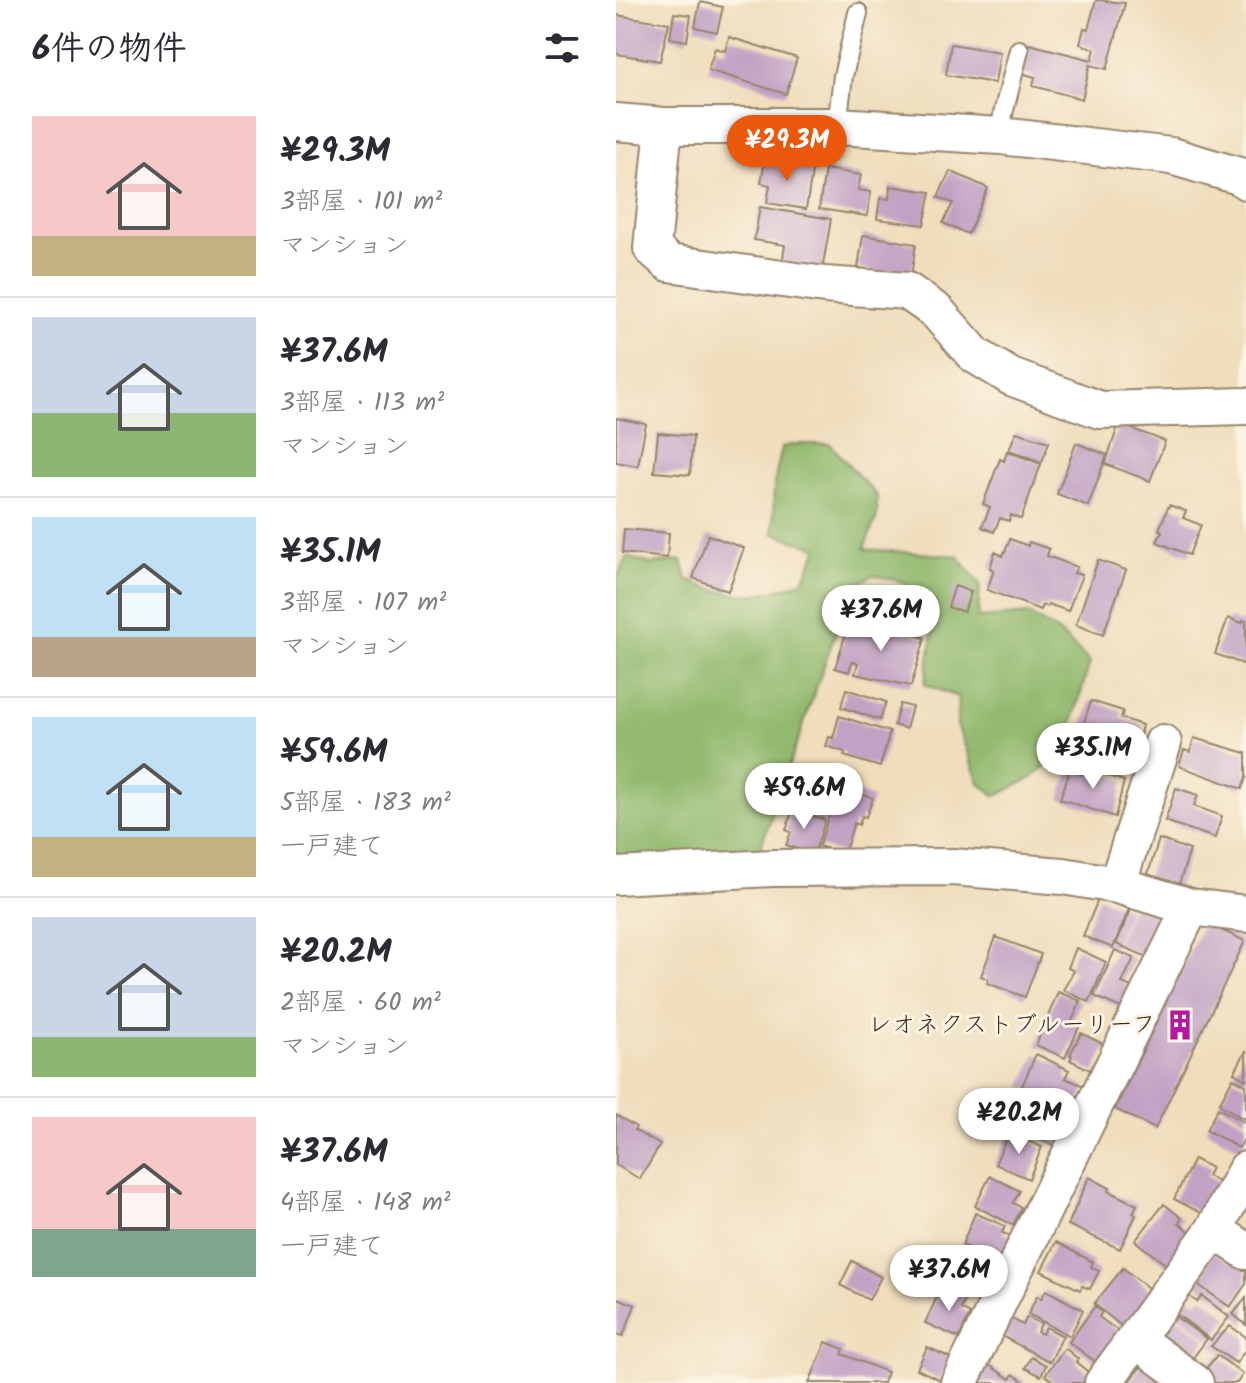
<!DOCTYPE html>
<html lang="ja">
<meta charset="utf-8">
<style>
body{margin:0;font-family:Kalam,"Klee One",sans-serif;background:#f2f2f3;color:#2b2b33;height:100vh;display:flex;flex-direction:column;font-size:30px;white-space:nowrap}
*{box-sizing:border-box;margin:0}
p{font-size:26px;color:#7c7c81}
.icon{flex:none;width:44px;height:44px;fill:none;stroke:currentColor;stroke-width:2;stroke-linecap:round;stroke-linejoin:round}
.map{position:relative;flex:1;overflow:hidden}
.sheet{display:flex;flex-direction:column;background:#fff;width:616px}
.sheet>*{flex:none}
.price{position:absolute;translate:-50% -68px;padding:0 18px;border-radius:28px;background:#fff;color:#222;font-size:26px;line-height:52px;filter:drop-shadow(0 2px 4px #0008)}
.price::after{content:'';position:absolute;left:50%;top:48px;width:24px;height:18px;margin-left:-12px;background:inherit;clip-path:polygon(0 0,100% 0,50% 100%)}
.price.active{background:#ea580c;color:#fff}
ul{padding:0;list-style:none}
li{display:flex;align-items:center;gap:24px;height:200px;padding:0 32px}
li+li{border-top:2px solid #e1e1e2}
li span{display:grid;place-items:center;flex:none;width:224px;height:160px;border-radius:0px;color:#555}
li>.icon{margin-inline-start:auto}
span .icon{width:96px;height:96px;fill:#fffc;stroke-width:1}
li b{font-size:34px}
h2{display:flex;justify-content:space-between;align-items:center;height:96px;padding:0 32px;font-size:34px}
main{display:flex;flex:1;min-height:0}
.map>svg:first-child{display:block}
.forest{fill:#92b96e;stroke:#667246;stroke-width:2}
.building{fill:#c1a1c4}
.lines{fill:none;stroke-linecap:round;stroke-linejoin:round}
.lane-casing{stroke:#95846c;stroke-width:22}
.street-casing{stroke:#95846c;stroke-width:40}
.lane{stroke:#fff;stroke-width:18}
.street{stroke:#fff;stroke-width:36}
.labels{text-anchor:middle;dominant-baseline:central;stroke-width:6;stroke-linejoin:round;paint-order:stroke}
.poi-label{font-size:24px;fill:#3b2a1e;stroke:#fcf5e5;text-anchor:end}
</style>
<main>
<section class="sheet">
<h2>6件の物件<svg class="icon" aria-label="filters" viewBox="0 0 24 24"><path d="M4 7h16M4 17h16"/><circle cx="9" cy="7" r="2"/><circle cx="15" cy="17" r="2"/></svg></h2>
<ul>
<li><span style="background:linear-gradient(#f6c9c9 75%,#c2b280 0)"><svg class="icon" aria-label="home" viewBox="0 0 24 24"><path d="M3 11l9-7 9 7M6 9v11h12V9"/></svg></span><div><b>¥29.3M</b><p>3部屋 · 101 m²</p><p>マンション</p></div></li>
<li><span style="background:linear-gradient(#c9d6e8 60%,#8fb573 0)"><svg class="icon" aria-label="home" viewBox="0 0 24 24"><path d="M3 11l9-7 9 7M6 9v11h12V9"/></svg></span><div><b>¥37.6M</b><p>3部屋 · 113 m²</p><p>マンション</p></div></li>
<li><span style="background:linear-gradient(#bfe0f5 75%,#b9a48a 0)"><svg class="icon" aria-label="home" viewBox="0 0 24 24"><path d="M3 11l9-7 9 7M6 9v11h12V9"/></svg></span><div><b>¥35.1M</b><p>3部屋 · 107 m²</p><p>マンション</p></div></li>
<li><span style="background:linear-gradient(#bfe0f5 75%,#c2b280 0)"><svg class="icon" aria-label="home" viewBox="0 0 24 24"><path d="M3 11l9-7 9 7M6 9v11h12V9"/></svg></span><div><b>¥59.6M</b><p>5部屋 · 183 m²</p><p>一戸建て</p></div></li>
<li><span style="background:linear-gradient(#c9d6e8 75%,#8fb573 0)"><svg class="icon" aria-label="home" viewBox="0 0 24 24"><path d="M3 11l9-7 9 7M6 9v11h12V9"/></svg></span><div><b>¥20.2M</b><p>2部屋 · 60 m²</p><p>マンション</p></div></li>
<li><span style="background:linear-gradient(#f6c9c9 70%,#7fa58c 0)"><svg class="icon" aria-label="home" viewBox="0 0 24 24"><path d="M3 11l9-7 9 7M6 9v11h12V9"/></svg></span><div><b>¥37.6M</b><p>4部屋 · 148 m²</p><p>一戸建て</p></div></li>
</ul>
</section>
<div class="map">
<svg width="630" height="1383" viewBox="0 0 630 1383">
<rect width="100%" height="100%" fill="#fcf5e5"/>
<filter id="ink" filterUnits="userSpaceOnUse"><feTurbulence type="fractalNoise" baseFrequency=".0125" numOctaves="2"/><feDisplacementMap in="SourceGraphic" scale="16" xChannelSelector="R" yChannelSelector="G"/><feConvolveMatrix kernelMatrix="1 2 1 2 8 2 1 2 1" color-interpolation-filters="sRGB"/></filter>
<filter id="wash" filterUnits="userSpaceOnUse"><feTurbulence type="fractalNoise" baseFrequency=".006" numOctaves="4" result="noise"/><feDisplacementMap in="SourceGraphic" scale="32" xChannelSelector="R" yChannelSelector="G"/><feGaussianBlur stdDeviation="1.8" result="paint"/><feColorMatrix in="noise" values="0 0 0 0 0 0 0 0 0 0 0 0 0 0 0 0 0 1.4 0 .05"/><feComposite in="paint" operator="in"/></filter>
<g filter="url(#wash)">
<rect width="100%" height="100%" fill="#efddbb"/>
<path class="forest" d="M180,444h34l47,52v20l-13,33 94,7 22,28 -2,34 50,-4 32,19 30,29 -26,88 -32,28 -36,18 -17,-13 -22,-58 1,-28 -33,-13 10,-63 -31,-39 -31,-7 -22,13 -95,272 -140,2v-282l11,-23 25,7 30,-4 5,20c44,19 72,19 116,1l15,-33 -45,-15 1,-49 8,-37z"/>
<g id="blocks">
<path class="building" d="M480,0l29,3 -18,66 -17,-4 -8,34 -49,-13 2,-9 -14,-4 8,-29 63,16 3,-11 -15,-5 4,-16 4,1z
M84,2l23,5 -6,25 -22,-5z
M58,13l17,2 -4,26 -17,-3z
M0,15l53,8 -9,38 -44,-7z
M113,37l68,21 -11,36 -78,-24 7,-22 10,3z
M335,44l49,8 -5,31 -49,-8z
M149,159l48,7 -7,43 -39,-6 3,-18 -9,-2z
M209,169l36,6 -3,15 13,2 -4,24 -48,-7z
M334,171l38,17 -20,46 -25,-11 10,-20 -15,-6z
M274,186l41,6 -7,33 -47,-6 3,-21 9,1z
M144,207l71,12 -9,52 -40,-7 3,-19 -31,-5z
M247,235l53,9 -6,38 -39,-6 1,-6 -14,-2z
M0,418l30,6 -8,42 -22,-4z
M503,424l46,17 -15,40 -45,-17z
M400,432l33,10 -7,20 -33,-12z
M42,433l35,3 -3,39 -36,-3z
M460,443l31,12 -19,51 -31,-12z
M391,451l34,13 -20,55 -10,-4 -2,6 -9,-3 -6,14 -12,-5 8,-20 -7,-3 17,-45 4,2z
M553,505l17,6 -3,7 18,7 -12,30 -32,-13 5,-11 -3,-1z
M8,529l45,4 -2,25 -45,-5z
M92,535l36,13 -16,43 -35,-13z
M394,539l18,7 1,-4 20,7 -2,7 30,11 -3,6 8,2 -14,36 -20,-7 -1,3 -5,-2 -2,5 -53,-20 7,-20 -4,-2 5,-16 8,4z
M482,560l28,10 -23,65 -27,-10z
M339,586l16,6 -7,20 -16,-5z
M247,614l17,5 -2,9 16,4 1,-3 30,9 -14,48 -56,-12 3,-11 -6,-1 -3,10 -14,-4 11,-35 10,3z
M612,618l14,5 1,-3 3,1v44l-31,-11z
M230,689l40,13 -6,18 -39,-13z
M475,701l32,10 -2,7 21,7 -7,33 -57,-18z
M284,704l12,3 -6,22 -12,-4z
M223,716l51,16 -10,35 -36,-11 1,-4 -19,-6 3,-9 4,1z
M578,738l52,15v25l-4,11 -63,-23 5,-16 6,2z
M469,768l39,13 -9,36 -55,-18 10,-29 12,4z
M190,773l14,5 2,-4 14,5 -3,8 4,2 -7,18 -32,-12z
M223,786l34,12 -7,19 -4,-1 -3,9 -5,-2 -10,31 -25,-8z
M560,788l22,7 -4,11 28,10 -7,22 -50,-17z
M177,809l32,11 -11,34 -28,-9 5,-13 -5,-2z
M543,839l31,11 -12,37 -31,-10z
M483,897l30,12 -16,39 -30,-12z
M517,905l35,14 -16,40 -36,-15z
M588,922l41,19 -90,188 -40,-20z
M380,937l45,17 -16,43 -38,-14 1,-4 -7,-3z
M460,948l30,14 -17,40 -26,-12 11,-19 -6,-3z
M499,950l19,8 -12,25 12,5 -9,22 -31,-14z
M442,992l23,9 -10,22 8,4 -14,31 -29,-13z
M465,1033l26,13 -13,26 -24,-12 2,-4 -2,-1z
M630,1051v29l-12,-7z
M420,1054l33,16 -4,8 21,9 -11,24 -53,-25z
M617,1078l13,7v35l-27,-16z
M399,1102l38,18 3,-7 13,6 -12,28 -42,-19 4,-8 -10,-5z
M602,1108l28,15v13l-7,12 -33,-18z
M0,1115l20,12 -2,3 26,15 -20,34 -24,-14z
M393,1133l33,14 -13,32 -34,-15z
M578,1159l17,9 -4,8 16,8 -16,32 -33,-17z
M374,1176l30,15 -7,12 9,5 -9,17 -38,-19z
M473,1177l21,11 -2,3 29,14 -4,8 3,2 -16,34 -52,-24z
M548,1204l18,14 -3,5 15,12 -25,32 -34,-26z
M359,1213l30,13 -3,7 9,3 -11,26 -38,-17z
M440,1242l37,20 -2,5 8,4 -9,18 -8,-3 -2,4 -39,-19z
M340,1249l26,11 -4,7 14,6 -11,26 -40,-18z
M597,1252l17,11 3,-5 13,7v19l-16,23 -33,-23z
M236,1261l29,16 -12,23 -29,-15z
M507,1268l30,24 -29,36 -30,-24z
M326,1286l24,12 -5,11 9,5 -11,24 -34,-15z
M430,1290l37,20 -13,26 -42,-22 9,-18 4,3z
M571,1295l10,7 5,-6 27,21 -18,23 -37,-28z
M2,1298l17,7 -12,31 -7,-2z
M630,1298v27l-13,-11z
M479,1306l7,6 -3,5 19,14 -3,4 4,3 -22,25 -28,-21z
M389,1315l18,10 4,-8 14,7 -4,8 5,2 4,-7 17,9 -13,26 -54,-29z
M549,1315l8,6 3,-4 31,22 -18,24 -36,-30z
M614,1326l16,11v12l-10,14 -25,-17z
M210,1342l18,7 -2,5 45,18 -4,11h-74z
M311,1347l24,11 -11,22 -23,-11z
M449,1348l13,11 -2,3 16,13 -6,8h-30l-11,-8z
M601,1355l26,19 -6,9h-23l-5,-4 -5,-8z
M415,1357l15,8 -5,11 -16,-8z
M373,1365l21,14 3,-5 13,9h-49z
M526,1365l24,18h-37z"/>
</g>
</g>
<g filter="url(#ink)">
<use href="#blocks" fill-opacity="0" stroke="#95846c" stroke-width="2"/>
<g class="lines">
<g class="lane-casing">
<path id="lane" d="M221,126l6,-50 15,-63
M385,136l2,-22 16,-64"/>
</g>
<g class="street-casing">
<path id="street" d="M0,122l48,4h173l164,10 170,20 68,20 7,5
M48,126l-12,122 17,15 156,22 82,6 30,21 38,43 36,22 89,33 146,-4
M0,876l157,-8 179,-1 111,9 54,9 74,22 55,7
M501,885l46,-142
M598,1230l32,21
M519,1339l60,44
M343,1383l232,-476
M487,1383l111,-153 32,-60"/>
</g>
<use href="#lane" class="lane"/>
<use href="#street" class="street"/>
</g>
</g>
<defs>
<g id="building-bare" transform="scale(2.4)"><path d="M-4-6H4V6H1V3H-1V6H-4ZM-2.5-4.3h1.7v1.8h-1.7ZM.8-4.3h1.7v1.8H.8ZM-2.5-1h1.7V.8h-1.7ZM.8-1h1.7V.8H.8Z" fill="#b5179e" stroke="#fcf5e5" stroke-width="2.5" paint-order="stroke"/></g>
</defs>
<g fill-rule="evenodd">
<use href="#building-bare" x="564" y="1025"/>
</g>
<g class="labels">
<g class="poi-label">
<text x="540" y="1025">レオネクストブルーリーフ</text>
</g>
</g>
</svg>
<b class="price active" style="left:171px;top:183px">¥29.3M</b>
<b class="price" style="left:265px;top:653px">¥37.6M</b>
<b class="price" style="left:477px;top:791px">¥35.1M</b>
<b class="price" style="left:188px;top:831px">¥59.6M</b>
<b class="price" style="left:403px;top:1156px">¥20.2M</b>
<b class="price" style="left:333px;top:1313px">¥37.6M</b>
</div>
</main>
